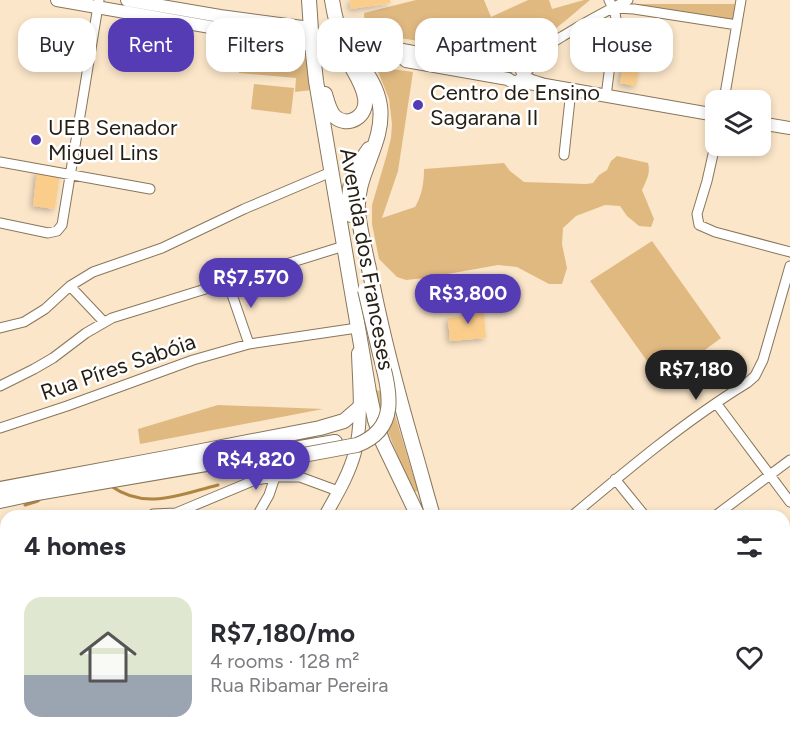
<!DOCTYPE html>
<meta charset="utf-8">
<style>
body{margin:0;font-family:Figtree,sans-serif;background:#f7f7f7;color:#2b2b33;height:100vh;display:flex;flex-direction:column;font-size:22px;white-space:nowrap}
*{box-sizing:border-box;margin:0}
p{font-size:20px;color:#7c7c81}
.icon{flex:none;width:33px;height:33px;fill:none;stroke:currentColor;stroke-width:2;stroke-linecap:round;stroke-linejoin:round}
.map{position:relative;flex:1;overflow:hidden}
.drawer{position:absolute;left:0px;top:510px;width:790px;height:236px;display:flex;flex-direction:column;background:#fff;border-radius:18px 18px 0 0;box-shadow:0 3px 9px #0003}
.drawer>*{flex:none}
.top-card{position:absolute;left:18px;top:18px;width:754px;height:54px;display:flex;gap:12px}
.fabs{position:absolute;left:705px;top:90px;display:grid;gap:12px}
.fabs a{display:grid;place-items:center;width:66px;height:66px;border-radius:12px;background:#fff;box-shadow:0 3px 9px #0003;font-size:30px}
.price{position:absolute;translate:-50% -51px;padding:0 14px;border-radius:21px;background:#553cb4;color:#fff;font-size:20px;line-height:39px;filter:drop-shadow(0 2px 3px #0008)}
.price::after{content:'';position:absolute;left:50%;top:36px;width:18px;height:14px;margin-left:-9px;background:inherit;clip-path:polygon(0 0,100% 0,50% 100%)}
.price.active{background:#222;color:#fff}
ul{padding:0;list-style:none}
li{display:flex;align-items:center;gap:18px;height:150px;padding:0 24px}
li+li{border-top:2px solid #e1e1e2}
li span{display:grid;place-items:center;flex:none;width:168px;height:120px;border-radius:18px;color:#555}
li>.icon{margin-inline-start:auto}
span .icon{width:72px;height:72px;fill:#fffc;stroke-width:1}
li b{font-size:26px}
h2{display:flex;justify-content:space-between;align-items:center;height:72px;padding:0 24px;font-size:26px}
.pill{padding:0 21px;border-radius:18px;background:#fff;box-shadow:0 3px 9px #0003;font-size:21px;line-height:54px}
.pill.active{background:#553cb4;color:#fff}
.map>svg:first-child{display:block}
.green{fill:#e0b981}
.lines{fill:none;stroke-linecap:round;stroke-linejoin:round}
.stream{stroke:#af8543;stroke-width:3}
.building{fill:#fbcd8b;filter:url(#shadow)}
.street-casing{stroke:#88765b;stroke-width:11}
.secondary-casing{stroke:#88765b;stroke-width:14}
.primary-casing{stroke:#88765b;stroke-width:16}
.street{stroke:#fff;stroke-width:9}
.secondary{stroke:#fff;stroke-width:12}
.primary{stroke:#fff;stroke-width:14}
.primary-bridge-casing{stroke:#88765b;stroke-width:16;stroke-linecap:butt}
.primary-bridge{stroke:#fff;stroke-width:14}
.poi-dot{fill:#553cb4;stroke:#fff;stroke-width:2}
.labels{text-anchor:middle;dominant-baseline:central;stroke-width:5;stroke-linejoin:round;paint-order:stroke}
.poi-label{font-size:22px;fill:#251e13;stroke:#fff;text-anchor:start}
.street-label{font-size:22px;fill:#251e13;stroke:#fff}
</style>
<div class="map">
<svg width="790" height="745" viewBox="0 0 790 745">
<defs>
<filter id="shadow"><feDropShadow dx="-2.5" dy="2.5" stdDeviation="3" flood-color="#0004"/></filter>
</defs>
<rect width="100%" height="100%" fill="#fbe6c9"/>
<path class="green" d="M416,0h68l7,17 37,-17h21l3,9 32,-9h6c-29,24 -51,47 -89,53l-136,-20 -1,-20z
M634,4h101l-2,18z
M244,38l54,12 7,6 7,34 -17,2 1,-14 -57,-5z
M377,67l36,5 -15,99 -16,47 33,-11c7,-12 9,-24 9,-38l80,-6 6,8 14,11 62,2 7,-1 6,-8 8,-5 4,-9 6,-5 31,7c3,10 -2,18 -6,27l12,29 -3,8 -12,-1 -12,-10 -7,-10 -15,-1 -29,11 -13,12 -1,16 5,24 -5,16h-13l-32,-17 -19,-2 -73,13 -19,2 -9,-3 -18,-18 -7,-35v-19l15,-51 4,-16 1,-14 -3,-25 -12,-30z
M254,84l40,4 -3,26 -40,-5z
M652,241l69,97 -59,44 -72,-101z
M384,390l7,12 27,89 -4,1c-15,-35 -30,-63 -38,-101z
M218,405l105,4 -183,35 -2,-15z
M0,596l6,1v34l-6,1z"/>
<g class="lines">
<path class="stream" d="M111,486c35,25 70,8 107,-1
M25,505l13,-4 4,-4"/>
</g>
<path class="building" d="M350,0h40l1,3 -40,6z
M626,49l16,3 -6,34 -16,-3z
M37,171l23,2 -5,36 -22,-3z
M483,306l3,32 -36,3 -2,-23 18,-2v-8z
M424,740h41l4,5h-54z"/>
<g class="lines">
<g class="street-casing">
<path id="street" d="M615,8l19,1 103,16
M514,64c18,-7 32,-18 49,-28 21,-13 43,-25 65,-36
M524,74l22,-22
M606,96l10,-77 -1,-6 -6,-13
M724,100l17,-100
M716,141l-9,40 -10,33 2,11 16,7 75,20
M564,155l7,-65
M0,162l150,27
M0,223l48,10 9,-2 5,-6 37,-225
M228,283l21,61
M70,286l34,36
M0,328l24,-6 21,-13 25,-23 23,-14 69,-24 82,-39 87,-37
M0,386l34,-17 19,-11 33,-25 26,-15 232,-72
M716,403l74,99
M0,428l67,-22 126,-46 56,-16 108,-16
M615,479l30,37
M150,516l3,-2 23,-1 79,-33 20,-3h25l38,14
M257,516l12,-21 6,-18
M572,516c56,-47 113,-95 175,-133l8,-7 8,-16 27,-94
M715,516l75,-56
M784,634l6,-4
M784,684l6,6
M0,724l6,4
M23,740l7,5
M73,740l4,5
M650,740l3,5
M131,745l16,-5h11
M350,745l8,-5"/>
</g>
<g class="secondary-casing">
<path id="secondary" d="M57,0l255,45
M127,0l93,16 90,12
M338,29l15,9 17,6 103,19 36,3c16,-6 10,6 17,12 4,3 13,5 19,7
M400,49c1,5 1,9 6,12l102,18c5,4 10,4 14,-1
M516,82l29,3 171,30
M760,123l30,5
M325,516c11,-20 24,-41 30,-64 8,-32 4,-66 3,-99
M337,740l3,5
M721,740l3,5
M610,745l9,-5
M630,745l9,-5"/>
</g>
<g class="primary-casing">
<path id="primary" d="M309,0l3,45 4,36 53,311 6,28 8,23 35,73
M332,0c2,12 4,24 9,35 13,25 35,42 39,71 5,38 -25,68 -22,106 3,25 10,51 15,75 11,54 25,107 40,159 7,23 13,47 20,70
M325,94c2,7 4,16 9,22 14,13 34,0 31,-18 -2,-17 -16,-32 -22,-48
M351,215c-5,-28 1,-43 18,-66
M0,489l171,-32 149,-29 24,-7 15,-13
M0,501l37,-8 298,-51
M496,740l1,5
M509,740l2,5"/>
</g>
<use href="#street" class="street"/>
<use href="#secondary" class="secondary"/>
<use href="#primary" class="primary"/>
<g class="primary-bridge-casing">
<path id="primary-bridge" d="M238,467l119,-22c44,-17 32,-55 23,-91 -5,-21 -10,-42 -15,-64"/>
</g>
<use href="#primary-bridge" class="primary-bridge"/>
</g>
<g class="poi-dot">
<circle cx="418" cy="105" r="6"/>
<circle cx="36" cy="140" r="6"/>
</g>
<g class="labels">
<g class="poi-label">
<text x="430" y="92">Centro de Ensino<tspan x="430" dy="25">Sagarana II</tspan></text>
<text x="48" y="127">UEB Senador<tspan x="48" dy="25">Miguel Lins</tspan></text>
</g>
<g class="street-label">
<text transform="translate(367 259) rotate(80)">Avenida dos Franceses</text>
<text transform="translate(118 367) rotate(-19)">Rua Píres Sabóia</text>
</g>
</g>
</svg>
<div class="fabs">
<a><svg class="icon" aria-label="layers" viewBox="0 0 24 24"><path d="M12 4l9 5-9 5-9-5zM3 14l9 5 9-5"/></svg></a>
</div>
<b class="price" style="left:251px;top:309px">R$7,570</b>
<b class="price" style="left:468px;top:325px">R$3,800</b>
<b class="price active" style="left:696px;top:401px">R$7,180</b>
<b class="price" style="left:256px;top:491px">R$4,820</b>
<div class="top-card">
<a class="pill">Buy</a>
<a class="pill active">Rent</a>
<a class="pill">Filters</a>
<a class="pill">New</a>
<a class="pill">Apartment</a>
<a class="pill">House</a>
</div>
<section class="drawer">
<h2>4 homes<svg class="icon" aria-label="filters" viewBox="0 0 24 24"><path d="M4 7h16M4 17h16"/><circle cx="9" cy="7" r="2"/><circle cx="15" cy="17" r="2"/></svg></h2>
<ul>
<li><span style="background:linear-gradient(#dfe7d0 65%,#9aa5b1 0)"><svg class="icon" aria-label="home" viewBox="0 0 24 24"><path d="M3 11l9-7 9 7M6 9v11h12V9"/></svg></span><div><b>R$7,180/mo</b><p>4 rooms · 128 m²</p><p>Rua Ribamar Pereira</p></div><svg class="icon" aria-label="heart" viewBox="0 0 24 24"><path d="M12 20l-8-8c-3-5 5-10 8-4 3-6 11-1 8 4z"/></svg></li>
</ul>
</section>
</div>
